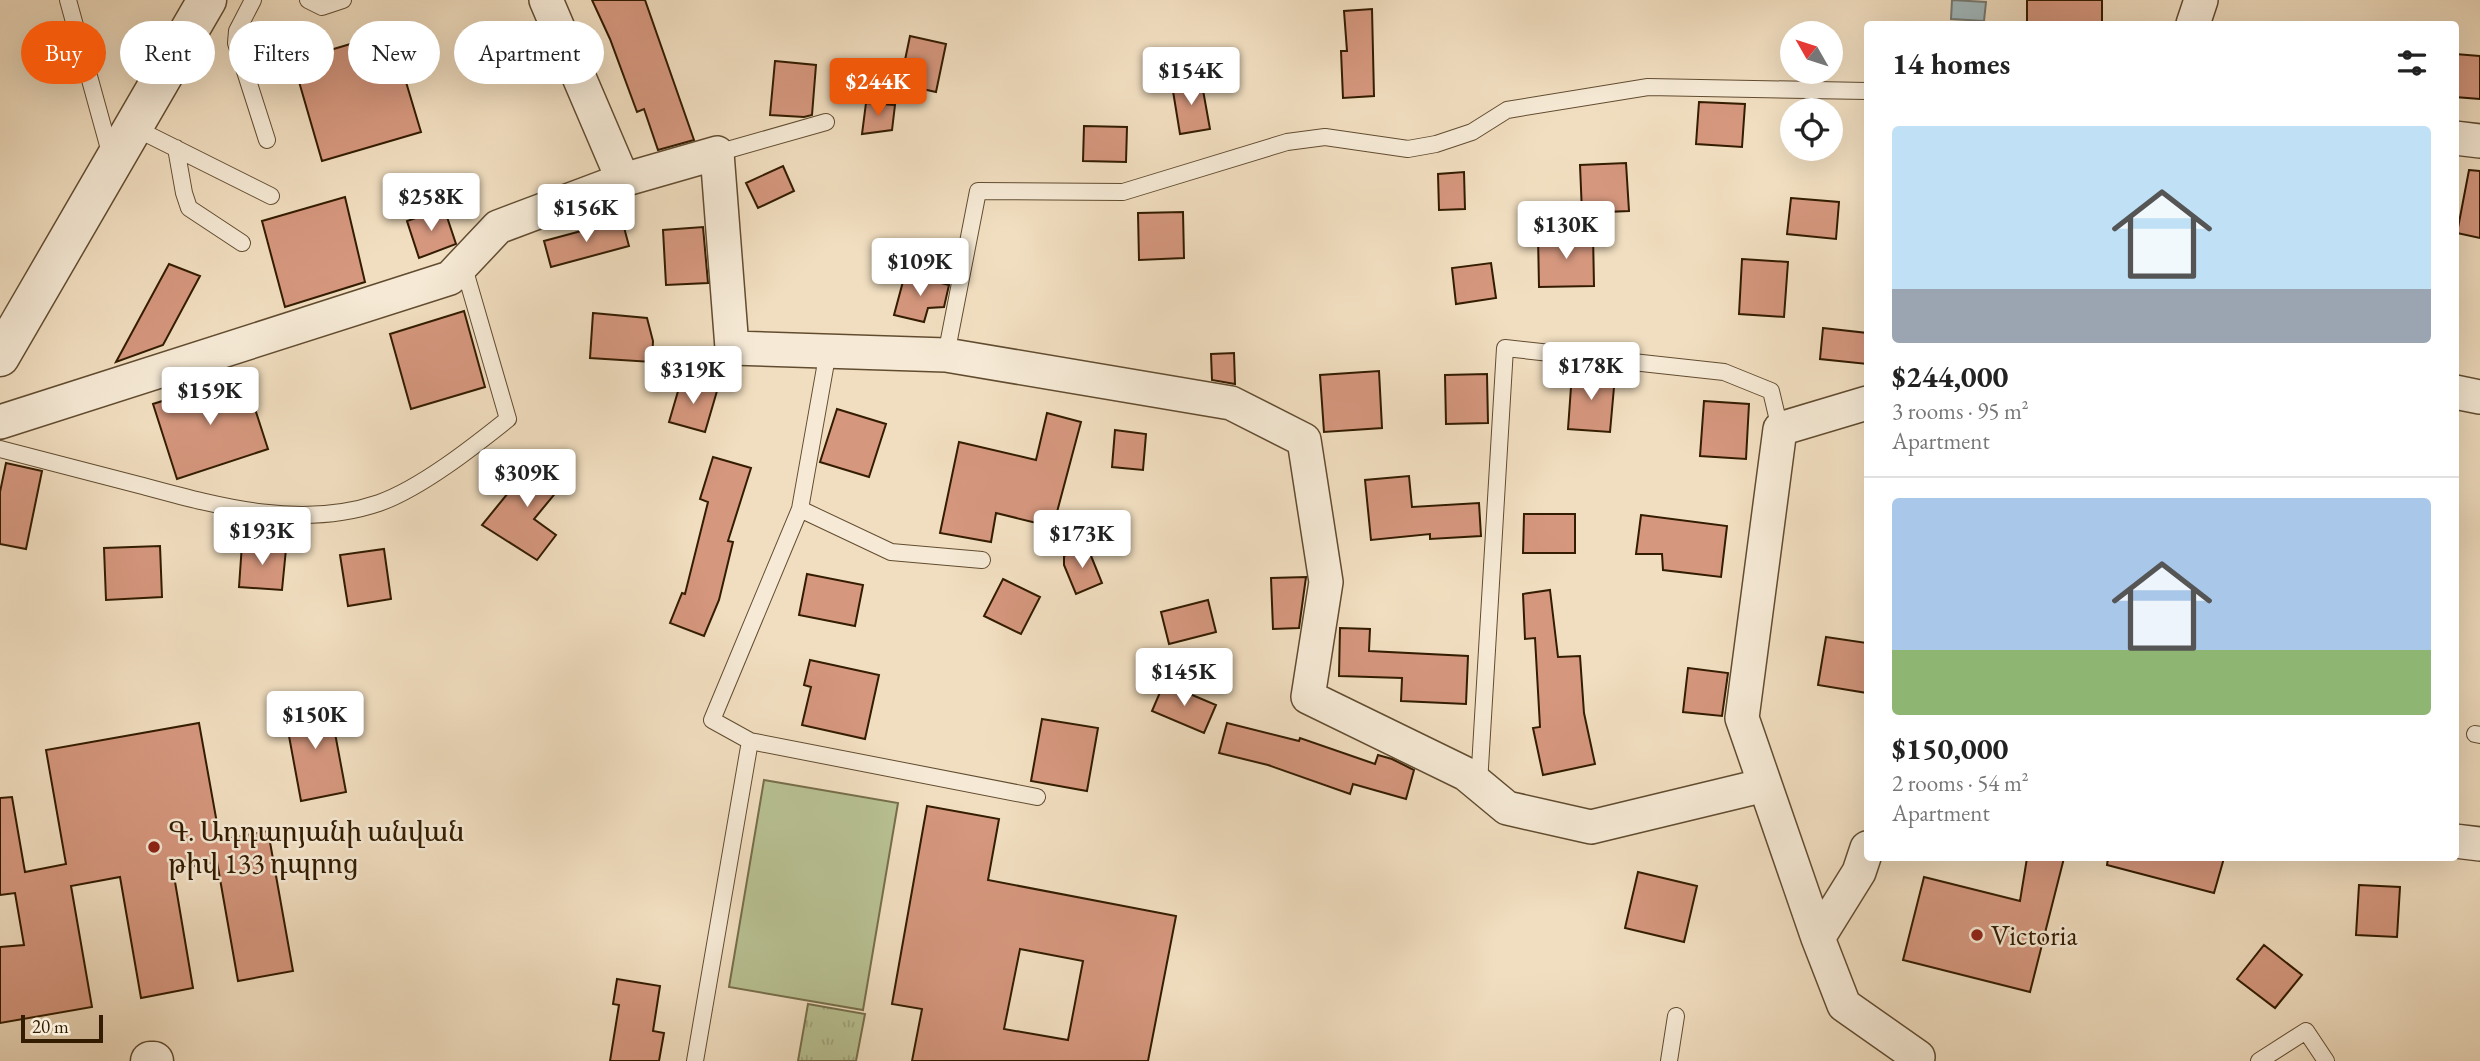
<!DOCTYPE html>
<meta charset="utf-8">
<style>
body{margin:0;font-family:"EB Garamond","Noto Serif Armenian",serif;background:#f2f2f2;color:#222;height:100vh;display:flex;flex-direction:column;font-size:26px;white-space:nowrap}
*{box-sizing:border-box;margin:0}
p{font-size:23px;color:#767676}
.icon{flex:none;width:38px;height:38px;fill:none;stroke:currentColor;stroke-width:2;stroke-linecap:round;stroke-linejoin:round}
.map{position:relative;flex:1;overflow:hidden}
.drawer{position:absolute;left:1864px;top:21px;width:595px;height:840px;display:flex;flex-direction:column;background:#fff;border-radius:7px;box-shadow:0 7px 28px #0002}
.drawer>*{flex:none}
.guide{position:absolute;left:21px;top:21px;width:665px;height:63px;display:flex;gap:14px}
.needle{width:46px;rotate:309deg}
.controls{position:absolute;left:1780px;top:21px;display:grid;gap:14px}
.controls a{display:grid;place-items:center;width:63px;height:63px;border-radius:50%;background:#fff;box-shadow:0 7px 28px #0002;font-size:35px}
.scale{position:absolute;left:21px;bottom:18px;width:82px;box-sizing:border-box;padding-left:7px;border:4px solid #331c00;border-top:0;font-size:19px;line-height:24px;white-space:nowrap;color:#331c00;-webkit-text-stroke:5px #f6ead6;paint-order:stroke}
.price{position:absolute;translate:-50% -60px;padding:0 16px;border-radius:7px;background:#fff;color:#222;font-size:23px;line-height:46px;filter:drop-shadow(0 2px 4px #0008)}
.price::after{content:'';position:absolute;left:50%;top:42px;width:21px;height:16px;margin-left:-10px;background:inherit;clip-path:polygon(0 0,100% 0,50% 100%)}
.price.selected{background:#ea580c;color:#fff}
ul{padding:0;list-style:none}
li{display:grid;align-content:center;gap:14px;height:371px;padding:0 28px}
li+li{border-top:2px solid #e0e0e0}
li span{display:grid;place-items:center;height:217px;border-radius:7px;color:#555}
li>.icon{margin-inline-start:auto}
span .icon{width:126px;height:126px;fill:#fffc;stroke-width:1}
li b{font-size:30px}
h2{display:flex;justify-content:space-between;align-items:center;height:84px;padding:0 28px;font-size:30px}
.pill{padding:0 24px;border-radius:32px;background:#fff;box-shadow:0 7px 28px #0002;font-size:24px;line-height:63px}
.pill.selected{background:#ea580c;color:#fff}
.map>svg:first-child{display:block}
.grass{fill:url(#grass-tufts);stroke:#766e4a;stroke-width:2}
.pitch{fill:#b8c193;stroke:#766e4a;stroke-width:2}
.water{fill:#a1b9be;stroke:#757a72;stroke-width:2}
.building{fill:#d5977e;stroke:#331c00;stroke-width:2;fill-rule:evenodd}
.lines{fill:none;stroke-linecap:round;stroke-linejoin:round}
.service-casing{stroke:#624c30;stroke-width:18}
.minor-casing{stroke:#624c30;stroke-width:36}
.tertiary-casing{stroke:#624c30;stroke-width:41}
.service{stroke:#f6ead6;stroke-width:16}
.minor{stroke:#f6ead6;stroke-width:33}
.tertiary{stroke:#f6ead6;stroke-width:38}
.poi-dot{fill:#8f2418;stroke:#f6ead6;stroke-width:2.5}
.labels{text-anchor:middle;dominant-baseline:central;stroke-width:5;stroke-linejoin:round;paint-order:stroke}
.poi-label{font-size:28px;fill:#331c00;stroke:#f6ead6;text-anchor:start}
</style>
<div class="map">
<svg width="2480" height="1061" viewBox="0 0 2480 1061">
<defs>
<pattern id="grass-tufts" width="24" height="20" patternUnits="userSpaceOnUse" patternTransform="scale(1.75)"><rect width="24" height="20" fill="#b8c193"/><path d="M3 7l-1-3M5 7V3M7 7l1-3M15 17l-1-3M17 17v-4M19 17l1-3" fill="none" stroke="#9fa57d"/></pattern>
</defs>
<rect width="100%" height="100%" fill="#f1dec0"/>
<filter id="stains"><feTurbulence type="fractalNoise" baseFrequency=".00286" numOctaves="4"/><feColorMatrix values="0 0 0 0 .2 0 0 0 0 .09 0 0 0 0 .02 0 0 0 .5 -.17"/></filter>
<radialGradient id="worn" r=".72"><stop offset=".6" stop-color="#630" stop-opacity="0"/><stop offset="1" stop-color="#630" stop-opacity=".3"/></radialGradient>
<path class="grass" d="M808,1004l57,10 -9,47h-58z"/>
<path class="pitch" d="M764,780l134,23 -35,207 -134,-23z"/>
<path class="water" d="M1952,0l34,2 -2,19 -33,-2z"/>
<path class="building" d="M592,0h53l49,140 -36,10 -14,-41 -7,3 -27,-73z
M2027,0h75v24h-75z
M1372,9l2,87 -31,2 -2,-47h6l-3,-40z
M391,32l30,100 -99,29 -29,-100z
M910,36l36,8 -10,48 -36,-8z
M2455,54l25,2v43l-25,-2z
M775,61l41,4 -4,50 -8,2 -34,-2z
M1201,79l9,50 -30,5 -8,-49z
M1699,102l46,2 -3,43 -46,-3z
M866,103l29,2 -3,25 -30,4z
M1084,126l43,1 -1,35 -43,-1z
M1626,163l3,48 -47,2 -2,-48z
M783,166l11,25 -36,17 -12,-25z
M2469,170l11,1v67l-23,-5z
M1464,172l1,37 -26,1 -1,-36z
M345,197l20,85 -80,25 -23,-86z
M1791,198l48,4 -3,37 -49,-5z
M444,208l12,36 -37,14 -12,-37z
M1183,212l1,46 -45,2 -1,-47z
M622,220l7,26 -78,21 -7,-26z
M703,227l5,56 -42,2 -3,-55z
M1593,234l1,52 -55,1 -1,-51z
M1742,259l46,3 -4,55 -45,-3z
M1491,263l5,35 -40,6 -4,-36z
M169,264l31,12 -37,69 -47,17z
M905,274l44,11 -5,22 -16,1 -4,14 -30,-7z
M464,311l21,76 -74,22 -21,-75z
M593,313l54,5 6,23 -1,21 -62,-4z
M1823,328l44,5v31l-47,-5z
M1234,353l1,31 -23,-4 -1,-26z
M1379,371l3,57 -58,4 -4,-57z
M1572,373l43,3 -5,56 -42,-3z
M1487,374l1,49 -42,1 -1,-49z
M244,375l24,74 -91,30 -24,-75z
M681,381l36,10 -12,41 -36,-10z
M1704,401l45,3 -3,55 -46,-3z
M837,409l49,15 -17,53 -49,-15z
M1047,413l34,9 -28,105 -57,-14 -5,29 -51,-9 19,-91 77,18z
M1115,430l31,4 -3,36 -31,-3z
M539,455l29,23 -34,41 22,16 -19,25 -55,-35z
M713,457l38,11 -23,73 5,1 -14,58 -15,36 -34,-13 12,-30 3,1 23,-92 -8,-3z
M6,463l36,8 -16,78 -26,-5v-52z
M1409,476l3,31 67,-4 2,33 -51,3v-5l-59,6 -6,-60z
M1524,514h51v39h-52z
M1641,515l86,11 -6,51 -58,-7 -1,-16h-26z
M242,544l44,5 -4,41 -43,-3z
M160,546l2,51 -56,3 -2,-52z
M1087,546l15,37 -26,11 -12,-29v-9z
M384,549l7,50 -43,7 -8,-51z
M807,574l56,11 -8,41 -56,-11z
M1306,577l-7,51 -26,1 -2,-51z
M1003,579l37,18 -19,37 -37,-18z
M1550,590l8,67 22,-1 4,57 11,51 -52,11 -10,-47 7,-1 -5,-89 -10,1 -2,-45z
M1208,600l8,32 -47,12 -8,-32z
M1340,628l30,1 -1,22 99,5 -2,48 -65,-3 1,-23 -63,-2z
M1826,637l41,6v50l-49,-8z
M810,660l69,15 -14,64 -63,-14 9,-38 -7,-2z
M1688,668l40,5 -6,43 -39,-4z
M1164,683l52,22 -12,28 -52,-22z
M329,701l17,91 -45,9 -17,-92z
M1042,719l56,9 -11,63 -56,-10z
M199,723l21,117 48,-9 25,140 -55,10 -21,-119 -44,8 20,118 -52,10 -21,-121 -49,9 21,121 -92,16v-76l24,-2 -9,-52 -15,2v-97l12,-1 13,75 41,-8 -20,-114z
M1227,723l72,18 1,-3 75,26 3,-9 14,4 22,11 -8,29 -53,-15 -3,10 -82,-29 -49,-12z
M927,806l72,13 -11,61 188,36 -28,145h-236l10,-52 -30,-5zM1020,949l63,12 -15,79 -64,-11z
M2027,858h37l-34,134 -127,-32 21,-83 96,24z
M2108,858h116l-10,35 -107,-28z
M1638,872l59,14 -13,56 -59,-14z
M2359,885l41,2 -3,50 -41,-2z
M2264,945l38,30 -27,33 -38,-29z
M617,979l43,7 -7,45 11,2 -5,28h-49l9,-56 -6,-1z"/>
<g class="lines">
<g class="service-casing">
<path id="service" d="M68,0l43,156
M253,0l-16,31 -1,12 31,97
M308,0l14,7 21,-7
M133,127l138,69
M176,148l8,45 5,15 53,35
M717,153l109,-31
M828,351l-28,158 -88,211 38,21 287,56
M946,355l32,-164 145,1 164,-50 38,-5 83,12 28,-5 36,-12 35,-22 141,-23 219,4
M0,449c46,12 93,24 139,36 78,21 161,45 240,18 42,-15 94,-56 129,-84l-45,-155
M800,509l91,43 91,8
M2475,734l5,1
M1479,784l26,-436 219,24 47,19 9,38
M695,1061l55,-320
M1669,1061l7,-45
M2259,1061l47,-30 20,30"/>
</g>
<g class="minor-casing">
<path id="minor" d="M546,0l77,180 94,-27 15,195 214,7 285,48 73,37 22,142 -18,115 158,77 41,34 84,19 174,-42
M2193,24l8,-24
M2455,138l25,3
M2455,392l25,5
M1867,403l-87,26 -38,289 76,220 26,67 74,52 -2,4
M0,422l450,-144 48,-51 125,-47
M2455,841l25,3
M1818,938l41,-66 8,-24"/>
</g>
<g class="tertiary-casing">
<path id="tertiary" d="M0,357l207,-357
M150,1061h4"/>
</g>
<use href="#service" class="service"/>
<use href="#minor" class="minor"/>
<use href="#tertiary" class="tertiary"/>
</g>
<g class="poi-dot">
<circle cx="154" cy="847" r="7"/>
<circle cx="1977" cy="935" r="7"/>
</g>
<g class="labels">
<g class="poi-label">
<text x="168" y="831">Գ. Ադդարյանի անվան<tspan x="168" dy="32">թիվ 133 դպրոց</tspan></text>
<text x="1991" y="935">Victoria</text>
</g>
</g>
<rect width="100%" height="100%" filter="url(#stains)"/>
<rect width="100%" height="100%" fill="url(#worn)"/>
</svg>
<div class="controls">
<a><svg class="needle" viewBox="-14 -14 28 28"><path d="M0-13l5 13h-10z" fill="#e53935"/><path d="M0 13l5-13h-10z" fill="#767676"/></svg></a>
<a><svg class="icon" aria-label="locate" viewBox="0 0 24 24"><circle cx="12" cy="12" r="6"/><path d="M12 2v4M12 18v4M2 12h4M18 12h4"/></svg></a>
</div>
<div class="scale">20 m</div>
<b class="price" style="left:1191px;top:107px">$154K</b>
<b class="price selected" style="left:878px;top:118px">$244K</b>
<b class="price" style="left:431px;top:233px">$258K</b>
<b class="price" style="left:586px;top:244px">$156K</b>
<b class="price" style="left:1566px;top:261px">$130K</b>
<b class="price" style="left:920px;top:298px">$109K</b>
<b class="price" style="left:1591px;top:402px">$178K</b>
<b class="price" style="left:693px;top:406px">$319K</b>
<b class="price" style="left:210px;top:427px">$159K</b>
<b class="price" style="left:527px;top:509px">$309K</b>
<b class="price" style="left:262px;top:567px">$193K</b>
<b class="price" style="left:1082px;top:570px">$173K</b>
<b class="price" style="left:1184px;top:708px">$145K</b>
<b class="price" style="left:315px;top:751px">$150K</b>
<div class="guide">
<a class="pill selected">Buy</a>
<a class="pill">Rent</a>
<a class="pill">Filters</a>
<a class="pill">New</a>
<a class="pill">Apartment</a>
</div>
<section class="drawer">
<h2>14 homes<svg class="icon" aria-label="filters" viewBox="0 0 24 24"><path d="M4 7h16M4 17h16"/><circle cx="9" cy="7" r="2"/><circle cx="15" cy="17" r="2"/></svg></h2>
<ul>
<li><span style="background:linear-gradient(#bfe0f5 75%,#9aa5b1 0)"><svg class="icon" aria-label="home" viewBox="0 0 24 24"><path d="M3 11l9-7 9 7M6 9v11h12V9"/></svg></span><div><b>$244,000</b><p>3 rooms · 95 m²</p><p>Apartment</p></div></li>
<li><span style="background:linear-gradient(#a9c7e8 70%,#8fb573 0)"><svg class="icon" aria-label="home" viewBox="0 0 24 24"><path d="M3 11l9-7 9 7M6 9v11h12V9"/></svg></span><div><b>$150,000</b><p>2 rooms · 54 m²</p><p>Apartment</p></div></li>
</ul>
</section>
</div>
